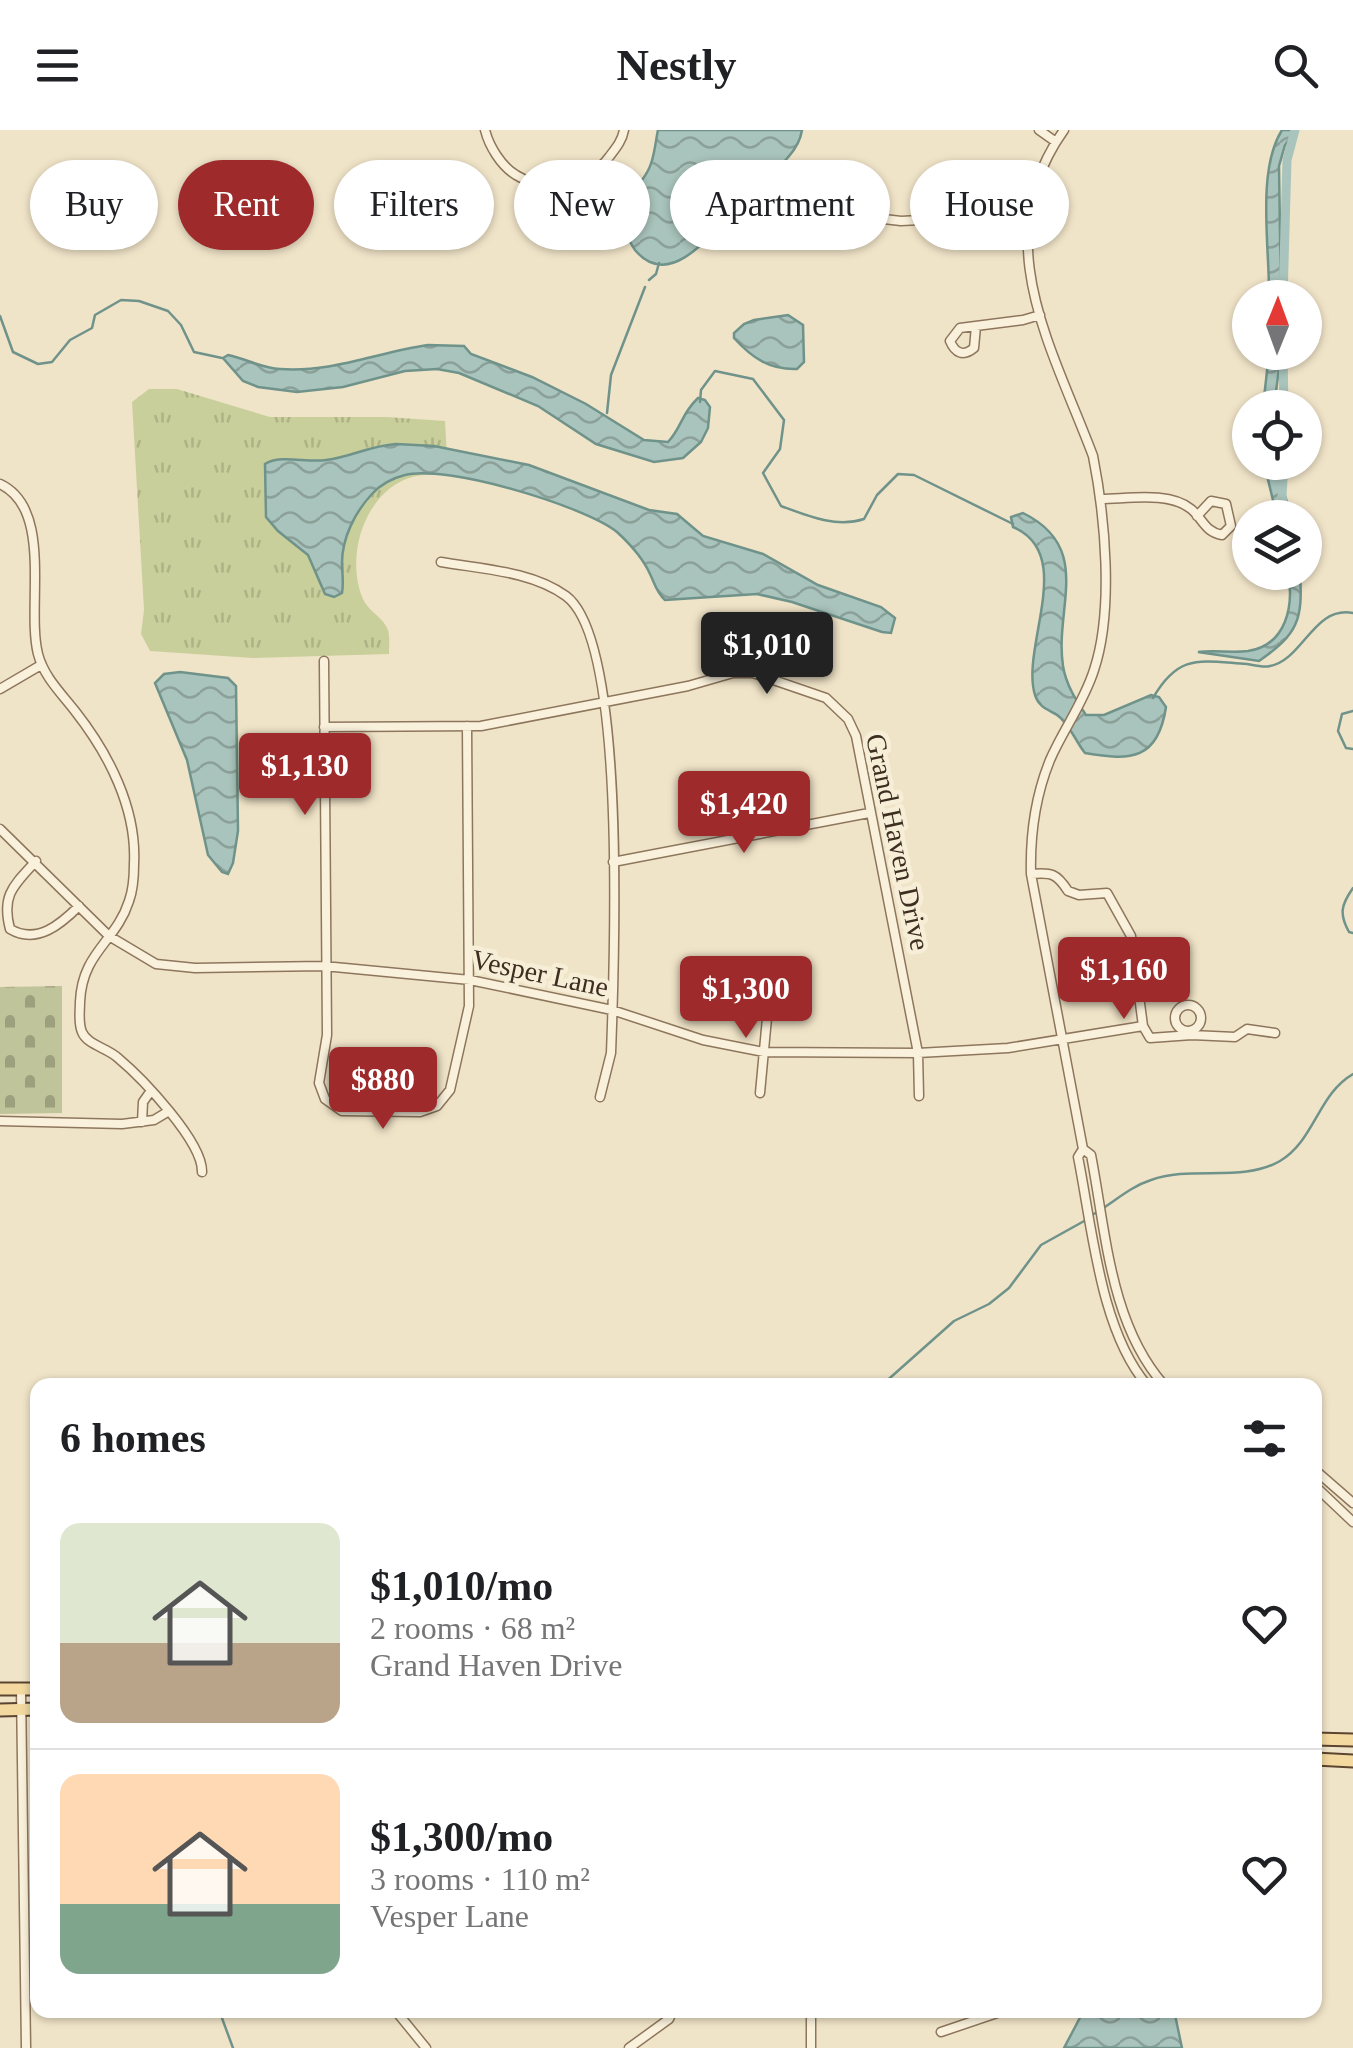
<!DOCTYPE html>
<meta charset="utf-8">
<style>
body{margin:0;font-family:"Times New Roman",serif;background:#f2f2f2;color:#202124;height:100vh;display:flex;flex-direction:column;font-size:38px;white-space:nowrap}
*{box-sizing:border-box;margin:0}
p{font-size:32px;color:#757577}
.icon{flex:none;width:55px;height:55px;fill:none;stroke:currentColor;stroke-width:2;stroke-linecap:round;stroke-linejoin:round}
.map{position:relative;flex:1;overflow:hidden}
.side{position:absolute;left:30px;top:1248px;width:1292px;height:640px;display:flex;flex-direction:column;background:#fff;border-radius:20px;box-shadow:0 2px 8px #0004}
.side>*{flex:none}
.guide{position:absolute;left:30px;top:30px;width:1295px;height:90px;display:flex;gap:20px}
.needle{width:65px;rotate:1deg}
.tools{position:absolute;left:1232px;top:150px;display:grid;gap:20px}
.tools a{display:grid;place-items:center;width:90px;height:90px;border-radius:50%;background:#fff;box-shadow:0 2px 8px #0004;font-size:50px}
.price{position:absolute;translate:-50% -85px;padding:0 22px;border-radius:10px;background:#9e2a2b;color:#fff;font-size:32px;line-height:65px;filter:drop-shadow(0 2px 5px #0008)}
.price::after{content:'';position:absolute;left:50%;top:60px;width:30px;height:22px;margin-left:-15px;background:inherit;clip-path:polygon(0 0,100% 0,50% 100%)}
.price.current{background:#222;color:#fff}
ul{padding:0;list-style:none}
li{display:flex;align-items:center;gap:30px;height:250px;padding:0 30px}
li+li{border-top:2px solid #e0e0e0}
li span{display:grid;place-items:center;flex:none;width:280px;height:200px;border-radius:20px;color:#555}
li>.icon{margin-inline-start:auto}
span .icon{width:120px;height:120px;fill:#fffc;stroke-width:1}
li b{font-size:42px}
h2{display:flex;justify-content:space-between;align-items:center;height:120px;padding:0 30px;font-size:42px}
.pill{padding:0 35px;border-radius:45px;background:#fff;box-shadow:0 2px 8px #0004;font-size:35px;line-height:90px}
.pill.current{background:#9e2a2b;color:#fff}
header{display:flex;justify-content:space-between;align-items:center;height:130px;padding:0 30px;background:#fff;font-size:45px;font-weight:700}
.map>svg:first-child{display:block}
.cemetery{fill:url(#cemetery-stones)}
.park{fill:url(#park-tufts)}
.water{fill:url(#water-waves);stroke:#6f938a;stroke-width:2.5}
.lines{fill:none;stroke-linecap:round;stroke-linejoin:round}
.stream{stroke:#6f938a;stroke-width:2.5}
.canal{stroke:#a9c4bc;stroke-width:9}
.street-casing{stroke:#8d765c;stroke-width:11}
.primary-casing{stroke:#5b4430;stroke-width:15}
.street{stroke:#faf1dc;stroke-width:8}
.primary{stroke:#f3d9a0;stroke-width:11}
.labels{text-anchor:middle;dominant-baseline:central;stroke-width:9;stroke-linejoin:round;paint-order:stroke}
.street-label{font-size:28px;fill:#3d2e20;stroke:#f7eed8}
</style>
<header><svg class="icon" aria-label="menu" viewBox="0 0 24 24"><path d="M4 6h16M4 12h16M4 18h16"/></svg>Nestly<svg class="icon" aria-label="search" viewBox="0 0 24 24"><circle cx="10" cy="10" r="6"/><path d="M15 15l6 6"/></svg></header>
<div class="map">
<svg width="1353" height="1918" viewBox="0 0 1353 1918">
<defs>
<pattern id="cemetery-stones" width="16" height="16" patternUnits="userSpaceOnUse" patternTransform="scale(2.5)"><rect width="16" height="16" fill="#bfc49a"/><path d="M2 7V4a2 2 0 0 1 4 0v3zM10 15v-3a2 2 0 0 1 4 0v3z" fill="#9ca07d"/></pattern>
<pattern id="park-tufts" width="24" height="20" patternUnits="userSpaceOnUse" patternTransform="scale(2.5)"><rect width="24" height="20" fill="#c9cf9b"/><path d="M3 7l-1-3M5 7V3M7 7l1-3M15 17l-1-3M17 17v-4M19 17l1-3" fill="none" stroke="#aeb285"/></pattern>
<pattern id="water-waves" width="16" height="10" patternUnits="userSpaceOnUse" patternTransform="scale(2.5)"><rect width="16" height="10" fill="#a9c4bc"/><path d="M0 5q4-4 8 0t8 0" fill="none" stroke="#8ba098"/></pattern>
</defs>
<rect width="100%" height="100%" fill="#f0e4c8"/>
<path class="cemetery" d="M62,856v127l-62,1v-127z"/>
<path class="park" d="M149,259h28l93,28h117l58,4 3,54c-10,0 -22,-1 -32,1 -50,11 -72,79 -53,123 5,12 21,19 25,31 2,7 1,17 1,24l-137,4 -102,-7 -9,-17 3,-24 -12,-208z"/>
<path class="water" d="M658,0h144c-4,29 -40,48 -59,68 -23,24 -70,98 -108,52 -8,-11 -14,-31 -11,-44 3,-12 16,-21 22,-32 8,-12 9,-30 12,-44z
M1282,0h15l-12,15 -6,21 2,131h-12c1,-47 -13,-126 13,-167z
M788,185l15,10 1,37 -7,7c-27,1 -45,-11 -63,-31v-5l10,-9 10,-4z
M428,215l36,1 7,8 61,23 54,27 58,36 24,2c14,-15 13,-28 30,-44l7,2 5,7 -2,21 -7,14 -18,16 -29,4 -58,-18 -58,-38 -79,-33 -22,-4 -32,2 -62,16 -46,5 -39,-5 -15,-6 -20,-23 5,-3c19,4 33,13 52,14 52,4 98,-17 148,-24z
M1269,223h12l-7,54h-11z
M396,314l38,2 95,19 120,45 28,4 26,22 60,18 55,31 63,22 14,11 -4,15 -9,-1 -90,-30 -35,-8 -92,6c-9,-8 -10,-16 -15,-26 -7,-16 -20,-30 -33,-42 -32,-26 -172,-68 -212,-57 -12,3 -25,10 -33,19 -17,18 -30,44 -30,69 0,11 2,19 0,30l-8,4 -9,-3 -17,-39 -30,-24 -12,-14 -1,-53c15,-10 42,-1 61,-4 26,-3 42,-14 70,-16z
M1264,333h14l1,15 13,39h-15z
M1023,383c71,35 31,95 40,153 3,19 13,34 23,49h18l47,-20 8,2 7,10c-8,53 -35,54 -81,46 -9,-11 -16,-30 -28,-38 -10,-6 -18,-8 -22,-20 -15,-48 42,-141 -22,-168l-2,-10z
M1288,443h12c3,47 -2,61 -41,88l-61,-9c17,-2 34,1 50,-1 39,-6 46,-46 40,-78z
M180,542l48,6 8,8 2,145 -5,32 -5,11 -6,-2 -14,-17 -21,-95 -32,-77 9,-9z
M1084,1880h90l8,38h-118z"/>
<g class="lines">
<path class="stream" d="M649,150l7,-6 3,-11
M0,186l13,36 25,12 14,-2 18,-22 22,-12 3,-13 26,-15 18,1 29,10 13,14 13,27 28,6
M700,272l1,-12 14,-19 38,8 31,41 -4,29 -17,24 18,33c27,10 55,22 83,13l13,-24 21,-21 16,1 99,49
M607,283l4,-38 34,-88
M1153,568c26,-45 47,-37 94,-34 6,1 17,4 23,2 33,-6 44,-61 83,-53
M1353,581l-11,3 -4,17 8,17 7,1
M1353,758c-12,17 -14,26 -4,44l4,1
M1092,1085c20,-11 37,-28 59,-35 41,-15 91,3 129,-19 35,-21 38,-67 73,-87
M882,1255l72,-64 35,-17 20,-16 32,-43 45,-25
M219,1880l14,38"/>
<path class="canal" d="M1283,168l4,-138 8,-30
M1283,222l1,56
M1284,332l-2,34 4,22"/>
<g class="street-casing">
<path id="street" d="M485,0c4,16 16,36 31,45 28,18 74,8 93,-18 7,-9 13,-16 15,-27
M1039,0l17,12
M1064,0c-78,109 -12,217 29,326 12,61 21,154 1,214 -10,32 -31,60 -44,90 -15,37 -20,75 -19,114l52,275 -5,8c14,69 22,173 69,228
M830,99l-12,-18 -12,2 -8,6v8l8,6 10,-1 59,-14 26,3 78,-4 48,4
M976,196l-2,22c-11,9 -19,5 -24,-7l10,-13 63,-8 17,-5
M0,354c54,25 26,123 38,170 6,23 23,39 37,57 33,42 62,97 59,153 0,11 -1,26 -5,37 -13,41 -47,51 -49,101 0,9 -2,21 2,30 5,13 26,16 36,26 24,20 85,84 84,114
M1101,369c26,0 68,-8 90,10 12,10 14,23 31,26l9,-9 -5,-22 -15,-3 -14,15
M441,432c40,7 91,9 125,34 62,46 48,376 45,457l-11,44
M324,531l3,374 -8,48 6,16 17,12 78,1 17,-6 13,-16 19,-84 -2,-280
M0,559l41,-24
M324,597l157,-1 207,-40 45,-13h20l73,25 22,21 8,17 62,317 1,43
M0,699l109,107 47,28 39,4 129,-2 146,14 142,30 91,30 61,12 154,1 90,-5 135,-22
M36,731c-22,24 -35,34 -26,68 27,16 51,-5 69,-23
M613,732l256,-49
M1031,744c21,-2 26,0 37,17l11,4 28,-2 24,43 12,90 7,12 42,-3v-5
M758,854l9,34 -7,75
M1175 888a13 13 0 1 1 26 0a13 13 0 1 1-26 0Z
M1192,905l43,2 12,-8 28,4
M0,991l122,3 32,-4 15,-9
M142,992l1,-20 7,-10
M1083,1019l8,6c15,77 19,169 73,230
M1315,1340l38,33
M1315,1356l38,36
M21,1559l5,359
M395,1880l31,38
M941,1902l65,-22
M629,1918l40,-29 4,-9
M811,1918v-38"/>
</g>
<g class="primary-casing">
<path id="primary" d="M0,1559h38
M0,1580l38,-1
M1315,1609l38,1
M1315,1629l38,2"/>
</g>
<use href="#street" class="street"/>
<use href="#primary" class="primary"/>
</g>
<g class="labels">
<g class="street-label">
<text transform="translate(898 712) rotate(78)">Grand Haven Drive</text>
<text transform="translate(540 843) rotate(12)">Vesper Lane</text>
</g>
</g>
</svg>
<div class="tools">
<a><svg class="needle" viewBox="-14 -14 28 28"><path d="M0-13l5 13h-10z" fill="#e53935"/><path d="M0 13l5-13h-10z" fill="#757577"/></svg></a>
<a><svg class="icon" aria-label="locate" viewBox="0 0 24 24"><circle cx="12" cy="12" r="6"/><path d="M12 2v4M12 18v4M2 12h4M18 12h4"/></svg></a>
<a><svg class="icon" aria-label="layers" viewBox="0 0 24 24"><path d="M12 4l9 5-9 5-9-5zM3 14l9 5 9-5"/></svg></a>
</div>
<b class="price current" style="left:767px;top:567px">$1,010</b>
<b class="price" style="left:305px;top:688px">$1,130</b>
<b class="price" style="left:744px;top:726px">$1,420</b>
<b class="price" style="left:1124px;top:892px">$1,160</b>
<b class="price" style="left:746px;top:911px">$1,300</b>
<b class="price" style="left:383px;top:1002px">$880</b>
<div class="guide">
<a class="pill">Buy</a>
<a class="pill current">Rent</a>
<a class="pill">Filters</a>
<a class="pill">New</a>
<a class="pill">Apartment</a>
<a class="pill">House</a>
</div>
<section class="side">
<h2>6 homes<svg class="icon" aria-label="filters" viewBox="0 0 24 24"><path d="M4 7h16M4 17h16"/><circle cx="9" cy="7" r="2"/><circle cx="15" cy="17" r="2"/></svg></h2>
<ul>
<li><span style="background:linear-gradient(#dfe7d0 60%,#b9a48a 0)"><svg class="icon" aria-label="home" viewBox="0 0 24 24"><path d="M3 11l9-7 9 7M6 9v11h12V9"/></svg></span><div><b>$1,010/mo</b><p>2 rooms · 68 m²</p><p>Grand Haven Drive</p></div><svg class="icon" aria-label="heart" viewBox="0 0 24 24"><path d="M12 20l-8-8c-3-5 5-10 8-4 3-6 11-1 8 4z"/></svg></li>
<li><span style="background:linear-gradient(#ffd9b3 65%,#7fa58c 0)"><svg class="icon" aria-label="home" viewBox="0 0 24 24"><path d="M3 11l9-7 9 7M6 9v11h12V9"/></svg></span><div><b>$1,300/mo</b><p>3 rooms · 110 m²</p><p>Vesper Lane</p></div><svg class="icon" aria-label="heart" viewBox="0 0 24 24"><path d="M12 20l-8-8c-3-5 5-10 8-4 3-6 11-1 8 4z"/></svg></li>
</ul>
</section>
</div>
